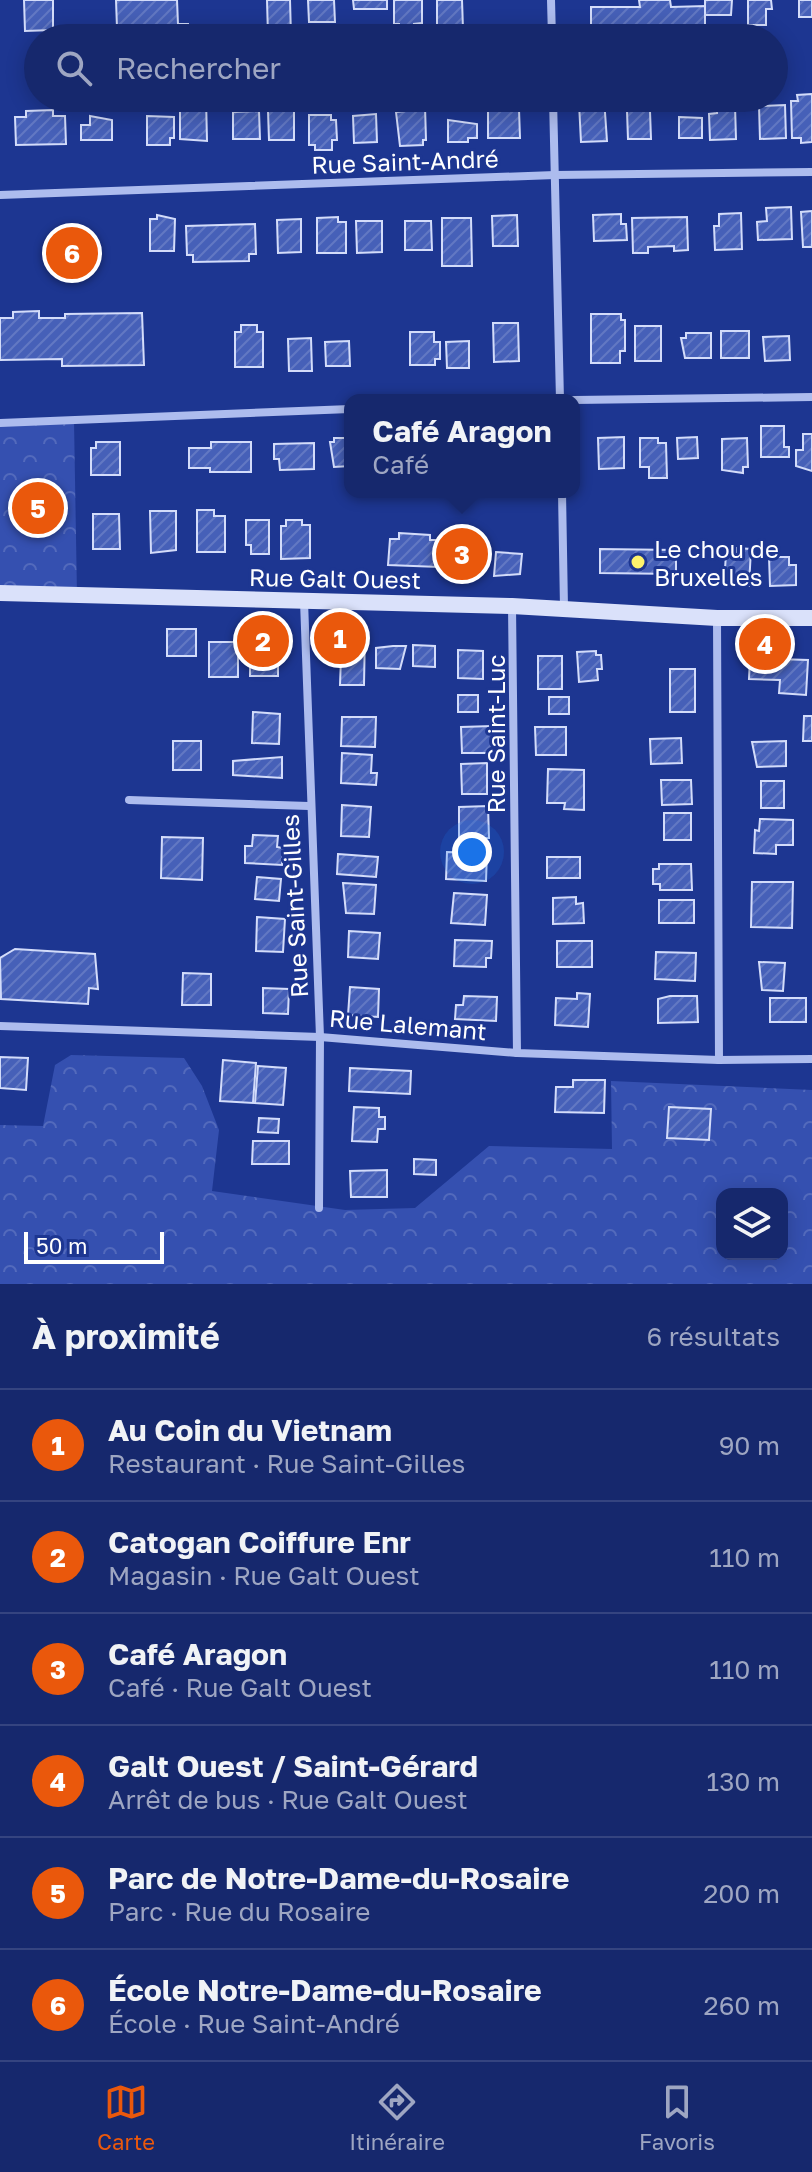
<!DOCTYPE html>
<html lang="fr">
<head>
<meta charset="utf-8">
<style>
  :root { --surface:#16286d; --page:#1f3072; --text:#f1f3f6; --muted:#9ea6c2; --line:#354480; --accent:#ea580c }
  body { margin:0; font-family:"Golos Text",sans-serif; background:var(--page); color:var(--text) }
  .controls { position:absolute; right:24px; bottom:24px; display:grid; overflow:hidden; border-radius:16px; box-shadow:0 4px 20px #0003 }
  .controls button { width:72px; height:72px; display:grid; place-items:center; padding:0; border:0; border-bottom:2px solid var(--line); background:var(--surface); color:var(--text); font:40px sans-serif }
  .scale { position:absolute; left:24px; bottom:20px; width:140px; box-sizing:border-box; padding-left:8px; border:4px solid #fff; border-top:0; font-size:22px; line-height:28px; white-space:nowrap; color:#fff; -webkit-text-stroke:6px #1d3691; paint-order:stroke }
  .you { position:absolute; left:472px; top:852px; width:28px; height:28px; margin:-20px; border:6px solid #fff; border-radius:50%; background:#1a73e8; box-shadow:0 0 0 12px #1a73e833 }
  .badge { display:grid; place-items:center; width:52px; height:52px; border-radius:50%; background:var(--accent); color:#fff; font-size:26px; font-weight:700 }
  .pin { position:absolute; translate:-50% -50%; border:4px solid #fff; box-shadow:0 2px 8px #0006 }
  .popup { position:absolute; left:344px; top:394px; width:236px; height:104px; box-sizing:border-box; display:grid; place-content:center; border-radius:16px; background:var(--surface); filter:drop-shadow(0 2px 6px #0005); font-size:26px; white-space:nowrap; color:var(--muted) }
  .popup b { font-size:30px; color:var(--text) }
  .popup::after { content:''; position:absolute; left:50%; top:100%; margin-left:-16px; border:16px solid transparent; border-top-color:var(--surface) }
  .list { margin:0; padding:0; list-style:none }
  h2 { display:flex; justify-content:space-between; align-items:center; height:104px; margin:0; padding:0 32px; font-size:34px }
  h2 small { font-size:26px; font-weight:400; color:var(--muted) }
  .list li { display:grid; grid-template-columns:52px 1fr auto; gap:24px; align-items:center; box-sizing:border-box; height:112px; padding:0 32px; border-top:2px solid var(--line) }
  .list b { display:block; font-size:30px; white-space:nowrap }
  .list p { margin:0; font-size:26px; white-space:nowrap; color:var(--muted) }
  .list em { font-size:26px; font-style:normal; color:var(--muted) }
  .icon { flex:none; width:44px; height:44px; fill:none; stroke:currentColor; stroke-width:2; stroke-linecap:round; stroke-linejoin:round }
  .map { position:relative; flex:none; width:812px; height:1284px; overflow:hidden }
  .search { position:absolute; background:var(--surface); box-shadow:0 4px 20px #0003; left:24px; right:24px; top:24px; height:88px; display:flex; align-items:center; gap:20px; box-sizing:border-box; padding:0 28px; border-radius:44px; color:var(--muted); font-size:30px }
  .sheet { height:776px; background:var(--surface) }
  nav { display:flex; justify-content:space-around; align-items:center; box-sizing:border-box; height:112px; border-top:2px solid var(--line); background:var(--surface); font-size:22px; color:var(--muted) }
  nav a { display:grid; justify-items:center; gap:4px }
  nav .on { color:var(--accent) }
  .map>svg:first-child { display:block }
  .forest { fill:url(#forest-crowns); fill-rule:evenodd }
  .building { fill:url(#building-hatch); stroke:#d3dcfa; stroke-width:2 }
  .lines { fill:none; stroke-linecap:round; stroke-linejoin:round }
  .minor { stroke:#adbcee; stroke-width:8 }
  .secondary { stroke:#dae1fa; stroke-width:16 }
  .poi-dot { fill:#fdf36c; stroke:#1d3691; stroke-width:3 }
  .labels { text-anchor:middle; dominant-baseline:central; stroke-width:6; stroke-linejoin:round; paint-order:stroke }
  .street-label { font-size:24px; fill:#fff; stroke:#1d3691 }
  .poi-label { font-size:24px; fill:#fff; stroke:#1d3691; text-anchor:start }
</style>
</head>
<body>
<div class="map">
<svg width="812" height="1284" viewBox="0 0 812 1284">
  <defs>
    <pattern id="forest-crowns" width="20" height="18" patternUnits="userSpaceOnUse" patternTransform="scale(2)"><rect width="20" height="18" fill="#3550b0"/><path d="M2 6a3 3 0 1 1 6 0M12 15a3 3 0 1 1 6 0" fill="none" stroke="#536abc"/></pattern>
    <pattern id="building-hatch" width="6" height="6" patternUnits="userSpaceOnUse" patternTransform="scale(2)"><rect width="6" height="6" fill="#4660b8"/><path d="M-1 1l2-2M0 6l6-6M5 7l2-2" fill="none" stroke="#6278c3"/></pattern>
  </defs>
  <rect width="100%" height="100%" fill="#1d3691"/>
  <g class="forest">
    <polygon points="74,422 77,595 0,593 0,423"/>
    <path d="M71 1055 184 1058 202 1086 219 1130 212 1191 345 1210 415 1208 489 1146 612 1149 611 1081 812 1090V1284H0V1125L43 1126 55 1065ZM722 1194H782V1254H722Z"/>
  </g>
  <g class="building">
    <polygon points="24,0 53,0 53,30 25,31"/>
    <polygon points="116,0 177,0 178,24 188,24 188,38 76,38 76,29 117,28"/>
    <polygon points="267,0 290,0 291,36 268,36"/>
    <polygon points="308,0 334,0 335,22 309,22"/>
    <polygon points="353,0 387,0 387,9 354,9"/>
    <polygon points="394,0 422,0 422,23 414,24 414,29 399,29 399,24 394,24"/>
    <polygon points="437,0 462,0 463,29 437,29"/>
    <polygon points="639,0 670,0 671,7 705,6 705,38 591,38 591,7 640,7"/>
    <polygon points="705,0 732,0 731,15 705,15"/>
    <polygon points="748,0 771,0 772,9 766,9 766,25 748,25"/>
    <rect x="799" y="0" width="13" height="17"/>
    <polygon points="812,94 812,142 801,143 801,138 792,138 791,101 798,101 797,95"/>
    <polygon points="180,98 206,98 207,141 180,139"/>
    <polygon points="587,98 604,98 607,141 581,142 579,103 587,103"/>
    <polygon points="276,104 291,104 291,110 294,110 294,140 269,140 268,111 276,111"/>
    <polygon points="635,105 647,105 650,111 651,139 628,139 627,111 635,111"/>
    <polygon points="717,105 735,105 736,139 710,140 709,114 717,113"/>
    <polygon points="785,105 786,138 760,139 759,106"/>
    <polygon points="425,106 426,140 423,140 423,145 400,146 396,112 405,111 405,107"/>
    <polygon points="519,109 520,138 488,138 488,110"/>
    <polygon points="53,110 53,116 65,116 66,144 16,145 15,117 26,117 26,111"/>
    <polygon points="259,111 260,139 233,139 233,112"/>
    <polygon points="376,114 377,142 354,143 353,116"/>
    <polygon points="309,115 331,115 331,120 336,120 337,140 332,140 332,150 315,150 315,145 309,145"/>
    <polygon points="90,116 112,120 112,140 81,140 81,125 90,125"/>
    <polygon points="147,116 174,117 174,138 170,138 170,145 147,145"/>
    <polygon points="679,117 702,118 702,138 679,138"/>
    <polygon points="448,120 477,124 477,138 468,138 468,142 448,142"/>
    <polygon points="791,207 792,239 758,240 757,222 767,221 766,208"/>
    <polygon points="812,211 812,247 803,247 801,212"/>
    <polygon points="741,213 742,249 715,250 714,226 719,226 719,214"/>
    <polygon points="621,214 621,224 626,224 627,240 594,241 593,215"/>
    <polygon points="157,215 175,219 174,251 150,251 150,219 157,219"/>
    <polygon points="517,215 518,246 493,246 492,216"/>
    <polygon points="338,217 338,222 346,222 346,253 317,253 317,218"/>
    <polygon points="687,217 688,250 674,251 674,246 648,247 648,253 633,253 632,218"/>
    <polygon points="442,218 471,218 472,266 442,266"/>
    <polygon points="301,219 301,252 278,253 277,220"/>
    <polygon points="356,221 382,221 382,252 357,253"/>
    <polygon points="405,221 431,221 432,250 405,250"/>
    <polygon points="255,224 256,254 249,254 249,261 193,262 193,255 187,255 186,226"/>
    <polygon points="39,311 39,318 65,318 65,314 142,313 144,365 62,366 62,359 0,360 0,318 13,318 13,312"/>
    <polygon points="591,314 621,314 621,320 625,320 625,351 620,351 620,363 591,363"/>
    <polygon points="493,323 518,323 519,361 494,362"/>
    <polygon points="241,325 257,325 257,332 263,332 263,367 235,367 235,332 241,332"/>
    <rect x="635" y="326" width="26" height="35"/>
    <rect x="721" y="331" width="28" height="27"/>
    <polygon points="410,332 434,332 434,342 440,342 440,359 435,359 435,365 410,365"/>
    <polygon points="686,333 711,333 711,358 685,358 681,338 686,338"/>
    <polygon points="789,336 790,360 765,361 763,337"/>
    <polygon points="311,338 312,371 289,371 288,339"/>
    <polygon points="349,341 350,366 326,366 325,342"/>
    <polygon points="469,341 469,368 447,368 446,342"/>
    <polygon points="761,426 784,426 784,447 789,447 789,457 761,457"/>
    <polygon points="803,434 812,434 812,471 796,466 796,450 803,450"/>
    <polygon points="624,437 624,468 599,469 598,438"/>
    <polygon points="697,437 698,458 678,459 677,438"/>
    <polygon points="334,438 350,438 350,466 334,467 330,442 334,442"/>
    <polygon points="640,438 658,438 658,443 666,443 667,478 649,478 649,467 640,467"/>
    <polygon points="747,438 748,467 743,467 743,473 722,470 722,439"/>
    <polygon points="96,442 120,442 120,475 91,475 91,448 96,448"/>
    <polygon points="211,442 251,442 251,472 210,472 210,468 189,468 189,448 211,448"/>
    <polygon points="314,443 314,469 280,470 279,459 274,459 274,444"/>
    <polygon points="197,510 214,510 214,516 225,516 225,552 197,552"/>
    <polygon points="150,511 176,511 176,550 151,553"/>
    <polygon points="93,514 119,514 120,549 93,549"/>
    <polygon points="246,520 269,520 269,554 251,554 251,545 246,545"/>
    <polygon points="286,520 302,520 302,525 310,525 310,558 281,559 281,526 286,526"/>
    <polygon points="399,533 430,535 430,540 441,540 439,567 388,565 390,539 399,539"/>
    <polygon points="453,533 472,534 470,575 452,574"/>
    <polygon points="736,548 751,549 749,586 724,584 726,554 736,555"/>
    <polygon points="600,549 676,550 676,574 600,573"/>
    <polygon points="496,552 522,554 520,574 494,576"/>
    <polygon points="769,557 789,557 789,565 796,565 796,585 770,586"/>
    <polygon points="325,624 358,625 357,630 365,631 364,685 340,685 341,657 325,657"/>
    <rect x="167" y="629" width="29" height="27"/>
    <rect x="250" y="641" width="28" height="35"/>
    <rect x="209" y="642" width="29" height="35"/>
    <polygon points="413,645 435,646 435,667 413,666"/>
    <polygon points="393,646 406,646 400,669 376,668 376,648"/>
    <polygon points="458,650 483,651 483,679 458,678"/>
    <polygon points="596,651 596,655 601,655 602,669 597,669 598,680 579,682 577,652"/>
    <rect x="538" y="656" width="24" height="33"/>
    <polygon points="750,658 808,660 806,695 779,693 780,680 749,679"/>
    <rect x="670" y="669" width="25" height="43"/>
    <rect x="458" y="695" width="20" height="17"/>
    <rect x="549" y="697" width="20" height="17"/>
    <polygon points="253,712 280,714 279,744 252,743"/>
    <polygon points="804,716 812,716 812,741 803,741"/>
    <polygon points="342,717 376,717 375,747 341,746"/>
    <polygon points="492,726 492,753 462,753 461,727"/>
    <polygon points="535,727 566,727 566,755 536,755"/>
    <polygon points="681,738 682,763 651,764 650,739"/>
    <rect x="173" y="741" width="28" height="29"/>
    <polygon points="786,741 786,766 757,767 752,742"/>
    <polygon points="342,753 372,755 371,773 377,773 376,785 341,783"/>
    <polygon points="282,757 282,778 233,775 233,761"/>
    <polygon points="487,763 487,794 462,794 461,764"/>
    <polygon points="548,769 584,770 584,810 564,809 565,803 547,803"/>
    <polygon points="661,780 691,780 692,804 662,805"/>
    <rect x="761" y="781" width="23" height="27"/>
    <polygon points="342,805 371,807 369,837 341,836"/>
    <polygon points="488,806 489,838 459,839 459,807"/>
    <rect x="664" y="813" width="27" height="27"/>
    <polygon points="760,819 793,820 793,845 776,845 776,854 754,853 755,830 759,831"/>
    <polygon points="253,835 278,836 277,847 283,848 282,865 245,863 245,846 252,846"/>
    <polygon points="162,837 203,838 202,880 161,878"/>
    <polygon points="447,852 487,853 486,881 446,879"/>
    <polygon points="338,854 378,857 376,877 337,874"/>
    <rect x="547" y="857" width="33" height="21"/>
    <polygon points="659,864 691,864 692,890 660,890 660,884 653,884 653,869 659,869"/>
    <polygon points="257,877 281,879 279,901 255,899"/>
    <polygon points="752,882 793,882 792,928 751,927"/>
    <polygon points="343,883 376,885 374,914 346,913"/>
    <polygon points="454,893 487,895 485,925 451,923"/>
    <polygon points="576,897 576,904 583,903 584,923 553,924 553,898"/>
    <rect x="659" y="900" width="35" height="23"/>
    <polygon points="257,917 285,919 283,952 256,951"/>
    <polygon points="349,931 380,933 378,959 348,957"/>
    <polygon points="455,940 492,941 491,958 486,958 486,967 454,966"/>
    <rect x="557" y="941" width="35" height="26"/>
    <polygon points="15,949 95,954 98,989 89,988 88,1004 1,999 0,958"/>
    <polygon points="656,952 696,953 695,981 655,979"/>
    <polygon points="759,962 785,963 783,991 762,990"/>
    <polygon points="183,973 211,974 211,1005 182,1005"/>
    <polygon points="350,987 379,989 378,1017 348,1015"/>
    <polygon points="263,988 289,989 288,1014 263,1013"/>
    <polygon points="577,993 590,994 588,1027 555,1025 556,998 577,999"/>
    <polygon points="464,996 497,997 496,1021 455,1019 456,1005 463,1005"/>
    <polygon points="670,996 697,996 698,1022 658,1023 658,999"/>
    <rect x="770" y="998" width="36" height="24"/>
    <polygon points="0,1057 28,1058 26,1090 0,1088"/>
    <polygon points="223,1060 256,1063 253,1103 220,1101"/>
    <polygon points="258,1066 286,1068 283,1105 255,1103"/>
    <polygon points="350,1068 411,1071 410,1094 349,1091"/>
    <polygon points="573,1080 605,1080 604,1113 555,1112 556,1087 573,1087"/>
    <polygon points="354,1107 379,1108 379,1117 385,1117 385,1129 378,1129 377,1142 352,1141"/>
    <polygon points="669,1107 711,1109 709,1140 667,1138"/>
    <polygon points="259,1118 279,1119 278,1133 258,1132"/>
    <polygon points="253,1141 289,1141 289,1164 252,1164"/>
    <polygon points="414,1159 436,1160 436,1175 414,1174"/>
    <polygon points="387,1170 387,1197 351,1197 350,1171"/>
  </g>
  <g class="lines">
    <g class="minor">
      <polyline points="551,0 552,38"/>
      <polyline points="553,98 560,400"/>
      <polyline points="0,195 555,175 812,172"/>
      <polyline points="574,400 812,397"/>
      <polyline points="0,423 350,409"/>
      <polyline points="562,492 564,608"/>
      <polyline points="304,601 320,1037 319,1208"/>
      <polyline points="512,606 517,1053"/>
      <polyline points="717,618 719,1060"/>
      <polyline points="129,800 309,806"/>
      <polyline points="0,1026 320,1037 517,1053 719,1060 812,1059"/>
    </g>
    <polyline class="secondary" points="0,593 512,606 717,618 812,618"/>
  </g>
  <circle class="poi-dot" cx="638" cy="562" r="8"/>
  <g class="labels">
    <g class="street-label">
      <text transform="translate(405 161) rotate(-2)">Rue Saint-André</text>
      <text transform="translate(335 578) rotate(1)">Rue Galt Ouest</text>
      <text transform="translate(495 734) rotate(-90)">Rue Saint-Luc</text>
      <text transform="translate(294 906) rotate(-93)">Rue Saint-Gilles</text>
      <text transform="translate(408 1024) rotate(5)">Rue Lalemant</text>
    </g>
    <g class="poi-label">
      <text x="654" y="548">Le chou de<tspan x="654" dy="28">Bruxelles</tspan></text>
    </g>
  </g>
</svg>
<div class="controls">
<button><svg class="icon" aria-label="layers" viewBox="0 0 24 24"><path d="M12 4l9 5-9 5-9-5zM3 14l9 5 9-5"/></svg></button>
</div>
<div class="scale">50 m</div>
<div class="you"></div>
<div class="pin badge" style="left:340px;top:638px">1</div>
<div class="pin badge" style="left:263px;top:641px">2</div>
<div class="pin badge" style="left:462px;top:554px">3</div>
<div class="popup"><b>Café Aragon</b>Café</div>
<div class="pin badge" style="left:765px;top:644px">4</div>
<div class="pin badge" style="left:38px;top:508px">5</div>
<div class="pin badge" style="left:72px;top:253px">6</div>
<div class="search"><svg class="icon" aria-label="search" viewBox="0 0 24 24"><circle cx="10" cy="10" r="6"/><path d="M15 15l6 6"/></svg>Rechercher</div>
</div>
<section class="sheet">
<h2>À proximité<small>6 résultats</small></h2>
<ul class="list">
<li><span class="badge">1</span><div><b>Au Coin du Vietnam</b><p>Restaurant · Rue Saint-Gilles</p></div><em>90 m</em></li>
<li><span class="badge">2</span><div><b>Catogan Coiffure Enr</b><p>Magasin · Rue Galt Ouest</p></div><em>110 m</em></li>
<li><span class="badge">3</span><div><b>Café Aragon</b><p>Café · Rue Galt Ouest</p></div><em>110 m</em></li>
<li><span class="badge">4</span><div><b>Galt Ouest / Saint-Gérard</b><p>Arrêt de bus · Rue Galt Ouest</p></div><em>130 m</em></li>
<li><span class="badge">5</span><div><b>Parc de Notre-Dame-du-Rosaire</b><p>Parc · Rue du Rosaire</p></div><em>200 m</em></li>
<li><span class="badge">6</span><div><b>École Notre-Dame-du-Rosaire</b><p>École · Rue Saint-André</p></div><em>260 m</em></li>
</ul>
</section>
<nav>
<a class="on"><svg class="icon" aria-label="map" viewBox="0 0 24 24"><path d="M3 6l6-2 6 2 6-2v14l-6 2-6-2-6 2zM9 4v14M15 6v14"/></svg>Carte</a>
<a><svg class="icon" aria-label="directions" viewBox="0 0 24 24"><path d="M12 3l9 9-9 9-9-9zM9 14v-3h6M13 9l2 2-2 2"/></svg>Itinéraire</a>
<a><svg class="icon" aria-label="saved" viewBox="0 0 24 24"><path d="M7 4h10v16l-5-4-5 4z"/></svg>Favoris</a>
</nav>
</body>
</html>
